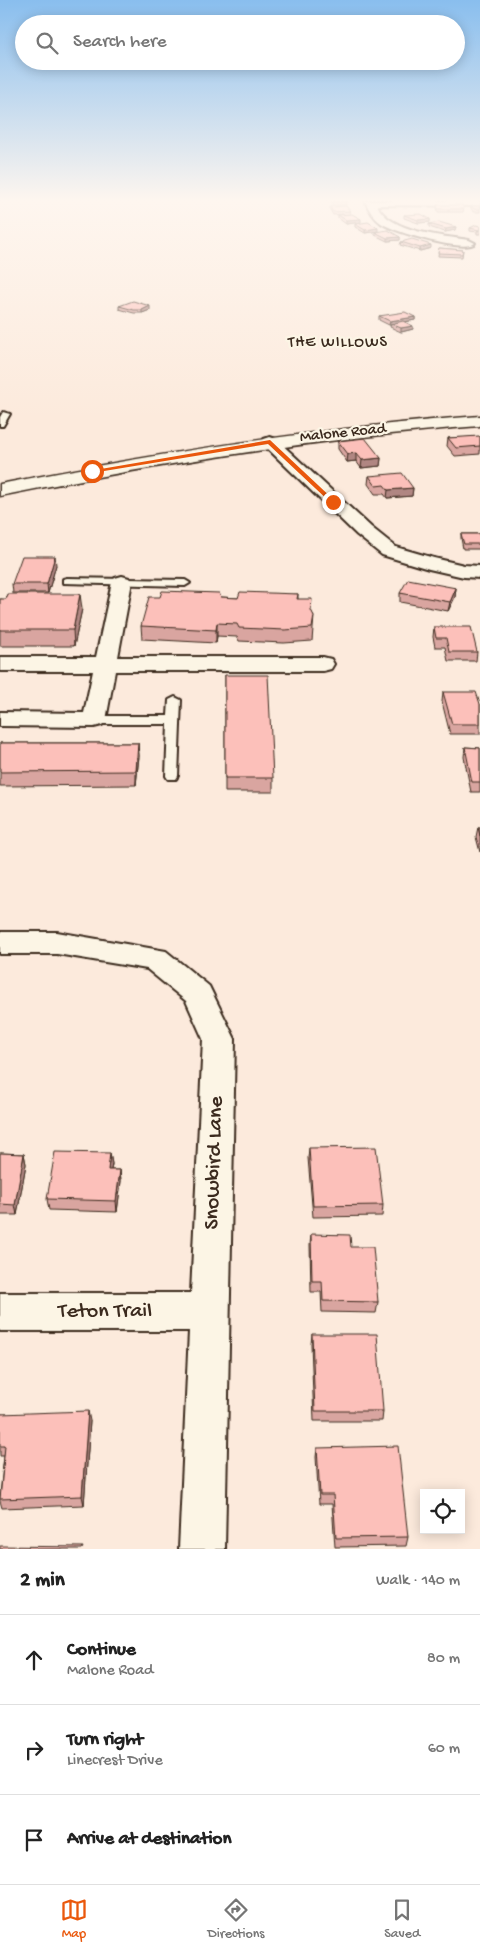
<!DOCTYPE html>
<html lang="en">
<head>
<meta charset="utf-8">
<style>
  :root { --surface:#fff; --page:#f6f6f6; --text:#222; --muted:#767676; --line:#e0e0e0; --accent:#ea580c }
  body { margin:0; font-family:"Gochi Hand",sans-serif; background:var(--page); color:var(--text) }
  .controls { position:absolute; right:15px; bottom:15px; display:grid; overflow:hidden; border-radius:0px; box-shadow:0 2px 12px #0003 }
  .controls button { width:45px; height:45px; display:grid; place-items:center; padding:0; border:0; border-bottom:1px solid var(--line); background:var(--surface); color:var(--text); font:25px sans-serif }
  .stop { position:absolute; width:15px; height:15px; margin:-11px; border:4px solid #ea580c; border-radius:50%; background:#fff }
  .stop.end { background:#ea580c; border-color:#fff; box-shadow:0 1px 5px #0008 }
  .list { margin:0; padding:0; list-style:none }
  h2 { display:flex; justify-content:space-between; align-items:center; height:65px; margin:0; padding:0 20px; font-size:21px }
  h2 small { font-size:16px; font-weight:400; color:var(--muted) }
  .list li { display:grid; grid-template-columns:32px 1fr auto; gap:15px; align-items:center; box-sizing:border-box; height:90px; padding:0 20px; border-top:1px solid var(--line) }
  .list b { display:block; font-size:19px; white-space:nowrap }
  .list p { margin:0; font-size:16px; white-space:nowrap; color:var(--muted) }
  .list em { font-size:16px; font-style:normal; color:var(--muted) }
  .icon { flex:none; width:28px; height:28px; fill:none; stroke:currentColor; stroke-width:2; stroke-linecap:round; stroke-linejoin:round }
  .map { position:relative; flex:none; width:480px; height:1549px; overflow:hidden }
  .search { position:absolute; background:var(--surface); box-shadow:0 2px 12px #0003; left:15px; right:15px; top:15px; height:55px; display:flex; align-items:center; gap:12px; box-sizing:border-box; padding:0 18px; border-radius:28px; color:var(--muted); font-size:19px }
  .sheet { height:335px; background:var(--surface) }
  nav { display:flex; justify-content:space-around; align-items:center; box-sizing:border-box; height:70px; border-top:1px solid var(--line); background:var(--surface); font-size:14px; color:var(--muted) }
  nav a { display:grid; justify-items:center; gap:2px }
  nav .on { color:var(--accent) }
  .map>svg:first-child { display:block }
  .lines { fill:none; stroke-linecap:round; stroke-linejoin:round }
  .lane-casing { stroke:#3b2a1e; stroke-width:4 }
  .street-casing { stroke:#3b2a1e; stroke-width:4 }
  .secondary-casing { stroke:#3b2a1e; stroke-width:3 }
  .lane { fill:#fcf5e5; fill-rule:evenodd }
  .street { fill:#fcf5e5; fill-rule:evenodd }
  .secondary { fill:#fcf5e5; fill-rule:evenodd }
  .wall { fill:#d9a5a0; stroke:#3b2a1e }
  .shaded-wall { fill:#b08682; stroke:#3b2a1e }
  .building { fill:#fcc0ba; stroke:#3b2a1e }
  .route { fill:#ea580c }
  .labels { text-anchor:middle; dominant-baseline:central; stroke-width:4.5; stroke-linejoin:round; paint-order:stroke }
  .far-neighbourhood-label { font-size:16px; letter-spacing:1px; fill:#3b2a1e; stroke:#fcf5e5 }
  .far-street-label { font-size:16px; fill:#3b2a1e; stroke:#fcf5e5 }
  .near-street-label { font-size:22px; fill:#3b2a1e; stroke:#fcf5e5 }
</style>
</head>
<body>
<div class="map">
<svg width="480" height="1549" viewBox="0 0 480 1549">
  <rect width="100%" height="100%" fill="#fceadc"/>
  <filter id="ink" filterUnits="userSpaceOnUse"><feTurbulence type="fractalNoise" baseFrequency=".02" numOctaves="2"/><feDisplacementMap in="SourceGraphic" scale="10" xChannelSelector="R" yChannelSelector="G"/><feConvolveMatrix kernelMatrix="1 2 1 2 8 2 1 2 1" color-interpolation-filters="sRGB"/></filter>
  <g filter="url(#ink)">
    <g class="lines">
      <defs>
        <g id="lane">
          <polygon points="3,412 10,414 3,426 0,426 0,417"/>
          <polygon points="67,578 185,580 190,583 185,586 63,583 63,579"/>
          <polygon points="175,697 181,700 178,776 176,779 168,779 166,776 168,724 94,724 88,720 94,716 168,716 169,700"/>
        </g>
        <g id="street">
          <path d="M365 201H480V206L377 205C389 232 443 236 469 240L475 243C464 253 394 232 381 223 373 217 369 210 365 201Z"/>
          <polygon points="270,437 276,439 371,527 396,547 434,558 464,565 480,566 480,578 464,577 429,569 382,555 357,535 264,445 262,442 264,439"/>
          <polygon points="122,576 129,578 132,582 118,657 323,657 331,659 334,664 331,669 323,671 115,671 106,720 102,725 94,727 0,726 0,712 84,713 93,671 0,671 0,657 96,657 112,582 115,578"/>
          <polygon points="0,932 57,932 166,951 209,986 235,1039 225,1549 179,1549 189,1331 0,1331 0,1293 191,1293 203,1039 186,1001 147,969 57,954 0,954"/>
        </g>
        <path id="secondary" d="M480 416V426C318 438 159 464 0 496V484C159 453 318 428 480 416Z"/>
      </defs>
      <use href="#lane" class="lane-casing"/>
      <use href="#street" class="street-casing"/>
      <use href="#secondary" class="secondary-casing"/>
      <use href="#lane" class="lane"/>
      <use href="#street" class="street"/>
      <use href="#secondary" class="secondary"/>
    </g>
    <g class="wall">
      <rect x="332" y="201" width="14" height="4"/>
      <polygon points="437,205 464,209 463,212 438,212 437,208"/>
      <polygon points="472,206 480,206 480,212 473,212 471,208"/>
      <polygon points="330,207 350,211 350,214 361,222 346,224 338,218 338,215 344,214 333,215 330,210"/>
      <polygon points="404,215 430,219 430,222 418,223 404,218"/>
      <polygon points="355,224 378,231 365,233 355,227"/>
      <polygon points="429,224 456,227 455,230 445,232 429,227"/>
      <polygon points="480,226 480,234 477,234 477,232 470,231 470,228"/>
      <polygon points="375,232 400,237 400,240 387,241 375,235"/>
      <polygon points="401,242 431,248 420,251 400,245"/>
      <polygon points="439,248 463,250 462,257 438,256"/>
      <polygon points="119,306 150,310 142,313 134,313 119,309"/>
      <polygon points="379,316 415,317 415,320 405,322 413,329 401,332 390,327 391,325 389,325 379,320"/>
      <polygon points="480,437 480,454 455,456 447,446 448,438"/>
      <polygon points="338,441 381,458 380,466 361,468 356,461 347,462 338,449"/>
      <polygon points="369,476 413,488 412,496 387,498 384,494 375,494 368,484"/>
      <polygon points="461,534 480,534 480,549 463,549 461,538"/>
      <polygon points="56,565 48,593 13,593 12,584"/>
      <polygon points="456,588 455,597 448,611 400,602 400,593"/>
      <polygon points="298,594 298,599 311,611 314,616 312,641 284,643 239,641 237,637 217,636 216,643 142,639 141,626 221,597 238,598"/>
      <polygon points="0,599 82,609 74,646 0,646"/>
      <polygon points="434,627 477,652 476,661 448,661 445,647 435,647 433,637"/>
      <polygon points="225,675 273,778 273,792 225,792"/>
      <polygon points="443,692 480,704 480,734 450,734 442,702"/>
      <polygon points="0,743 138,743 139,756 136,785 0,786"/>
      <polygon points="465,747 480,748 480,792 471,792 464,757"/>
      <polygon points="478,827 480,827 480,852 476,837"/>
      <polygon points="309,1148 383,1205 382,1216 313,1217 308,1158"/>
      <polygon points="0,1153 24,1154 26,1164 17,1215 0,1215"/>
      <polygon points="110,1153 112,1164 111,1170 120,1170 121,1181 117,1212 49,1210 47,1199"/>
      <polygon points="311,1234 351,1247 378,1302 376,1313 322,1312 321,1292 311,1292 310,1245"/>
      <polygon points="312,1334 383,1411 382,1421 314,1421 311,1344"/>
      <polygon points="0,1414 90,1421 84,1505 2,1508 0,1501 0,1494 4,1456 0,1456"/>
      <polygon points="317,1448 408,1537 406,1546 335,1547 332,1504 319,1504 316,1457"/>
    </g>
    <g class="shaded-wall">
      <polygon points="361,219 361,222 346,224 346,220"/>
      <polygon points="430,219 430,222 418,223 418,220"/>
      <polygon points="456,227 455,230 445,232 446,229"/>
      <polygon points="378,228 378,231 365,233 365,230"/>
      <polygon points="400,237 400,240 387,241 387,238"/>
      <polygon points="431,245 431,248 420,251 420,248"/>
      <polygon points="150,306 150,310 142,313 142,310"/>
      <polygon points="415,317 415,320 392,324 391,324 391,325 389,325 390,321"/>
      <polygon points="413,326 413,329 401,332 401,328"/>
      <polygon points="356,453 356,461 347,462 348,454"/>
      <polygon points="381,458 380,466 361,468 362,460"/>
      <polygon points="413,488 412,496 387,498 388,490"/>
      <polygon points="55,556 56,565 48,593 47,584"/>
      <polygon points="456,588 455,597 448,611 450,602"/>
      <polygon points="80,594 82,609 74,646 73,630"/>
      <polygon points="217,623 217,636 216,643 216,630"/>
      <polygon points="138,743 139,756 136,785 136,771"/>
      <polygon points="110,1153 112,1164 109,1180 108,1170"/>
      <polygon points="24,1154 26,1164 17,1215 15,1205"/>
      <polygon points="120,1170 121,1181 117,1212 116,1201"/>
      <polygon points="88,1411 90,1421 84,1505 82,1496"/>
    </g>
    <g class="building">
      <rect x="332" y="201" width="14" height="1"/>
      <polygon points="437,205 462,205 464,209 438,209"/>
      <polygon points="346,206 350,211 333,212 330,207"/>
      <polygon points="472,206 480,206 480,209 474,209"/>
      <polygon points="352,214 361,219 346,220 338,215"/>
      <polygon points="421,214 430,219 418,220 404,215"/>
      <polygon points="368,222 378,228 365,230 355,224"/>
      <polygon points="439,222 456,227 446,229 429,224"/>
      <polygon points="476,225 480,226 480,231 477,231 479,230 470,228"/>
      <polygon points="388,230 400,237 387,238 375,232"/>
      <polygon points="412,239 431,245 420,248 401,242"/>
      <polygon points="439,248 463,250 462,254 438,253"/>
      <polygon points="133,301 150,306 142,310 134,310 119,306"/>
      <polygon points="405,312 415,317 390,321 379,316"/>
      <polygon points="403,321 413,326 401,328 391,324"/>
      <polygon points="479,436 480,437 480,446 456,448 448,438"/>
      <polygon points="365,438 381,458 362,460 356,453 348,454 338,441"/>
      <polygon points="402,473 413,488 388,490 384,485 376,486 369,476"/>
      <polygon points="461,534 480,534 480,544 464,544"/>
      <polygon points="22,556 55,556 47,584 12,584"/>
      <polygon points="408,579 456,588 450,602 400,593"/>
      <polygon points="162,591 219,593 221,597 238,598 240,592 298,594 297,599 312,599 311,610 314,616 312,628 285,630 239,628 237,624 217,623 216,630 141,626 149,597 160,597"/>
      <polygon points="8,594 80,594 73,630 0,630 0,599 6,599"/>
      <polygon points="434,627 471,627 477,652 449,652 446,638 436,638"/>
      <polygon points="225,675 268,675 273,778 225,778"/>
      <polygon points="443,692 476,692 480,704 480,724 452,724"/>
      <polygon points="0,743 138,743 136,771 0,772"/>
      <polygon points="465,747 480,748 480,782 472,782"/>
      <polygon points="478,827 480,827 480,836"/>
      <polygon points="376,1147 383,1205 313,1206 309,1148"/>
      <polygon points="55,1152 110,1153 108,1170 120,1170 116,1201 47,1199"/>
      <polygon points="0,1153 24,1154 15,1205 0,1204"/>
      <polygon points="311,1234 350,1235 351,1247 373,1247 378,1302 323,1301 322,1281 312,1281"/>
      <polygon points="312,1334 377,1334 383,1411 315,1411"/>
      <polygon points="88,1411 82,1496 0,1499 5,1446 0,1446 0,1414"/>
      <polygon points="398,1446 408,1537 336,1538 333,1495 320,1495 317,1448"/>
      <polygon points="0,1546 83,1547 82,1549 0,1549"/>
    </g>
  </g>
  <linearGradient id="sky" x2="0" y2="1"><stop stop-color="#89beee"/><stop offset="0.48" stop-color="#fef6ef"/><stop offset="1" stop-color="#fef6ef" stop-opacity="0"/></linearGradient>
  <rect width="480" height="418" fill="url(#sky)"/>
  <polygon class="route" points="270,440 335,501 335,503 331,503 268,444 92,473 89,471"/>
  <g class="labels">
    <g class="far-neighbourhood-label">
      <text x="338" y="343">THE WILLOWS</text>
    </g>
    <g class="far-street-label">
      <text transform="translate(343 434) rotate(-6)">Malone Road</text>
    </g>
    <g class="near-street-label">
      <text transform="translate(215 1163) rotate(-88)">Snowbird Lane</text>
      <text x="105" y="1312">Teton Trail</text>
    </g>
  </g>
</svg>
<div class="controls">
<button><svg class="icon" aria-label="locate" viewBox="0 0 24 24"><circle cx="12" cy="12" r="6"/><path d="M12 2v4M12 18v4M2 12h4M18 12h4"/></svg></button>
</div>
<div class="stop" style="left:92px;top:471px"></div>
<div class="stop end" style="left:333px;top:502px"></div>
<div class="search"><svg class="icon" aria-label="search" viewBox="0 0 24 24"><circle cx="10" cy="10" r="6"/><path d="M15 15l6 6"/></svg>Search here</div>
</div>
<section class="sheet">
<h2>2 min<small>Walk · 140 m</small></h2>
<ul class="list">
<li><svg class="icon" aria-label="ahead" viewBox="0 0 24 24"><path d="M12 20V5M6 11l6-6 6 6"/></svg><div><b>Continue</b><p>Malone Road</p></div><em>80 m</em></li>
<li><svg class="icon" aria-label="right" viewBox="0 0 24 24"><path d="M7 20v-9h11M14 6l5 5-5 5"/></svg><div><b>Turn right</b><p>Linecrest Drive</p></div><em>60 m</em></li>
<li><svg class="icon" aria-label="arrive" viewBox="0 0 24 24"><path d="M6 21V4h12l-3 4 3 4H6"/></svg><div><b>Arrive at destination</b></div></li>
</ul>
</section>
<nav>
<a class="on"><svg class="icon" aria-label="map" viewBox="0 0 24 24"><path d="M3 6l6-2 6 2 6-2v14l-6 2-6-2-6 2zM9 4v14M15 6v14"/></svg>Map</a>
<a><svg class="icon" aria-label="directions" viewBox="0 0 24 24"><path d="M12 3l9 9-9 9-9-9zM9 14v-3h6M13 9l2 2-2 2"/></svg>Directions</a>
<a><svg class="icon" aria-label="saved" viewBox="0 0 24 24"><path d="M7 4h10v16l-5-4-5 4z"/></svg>Saved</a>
</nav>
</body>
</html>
